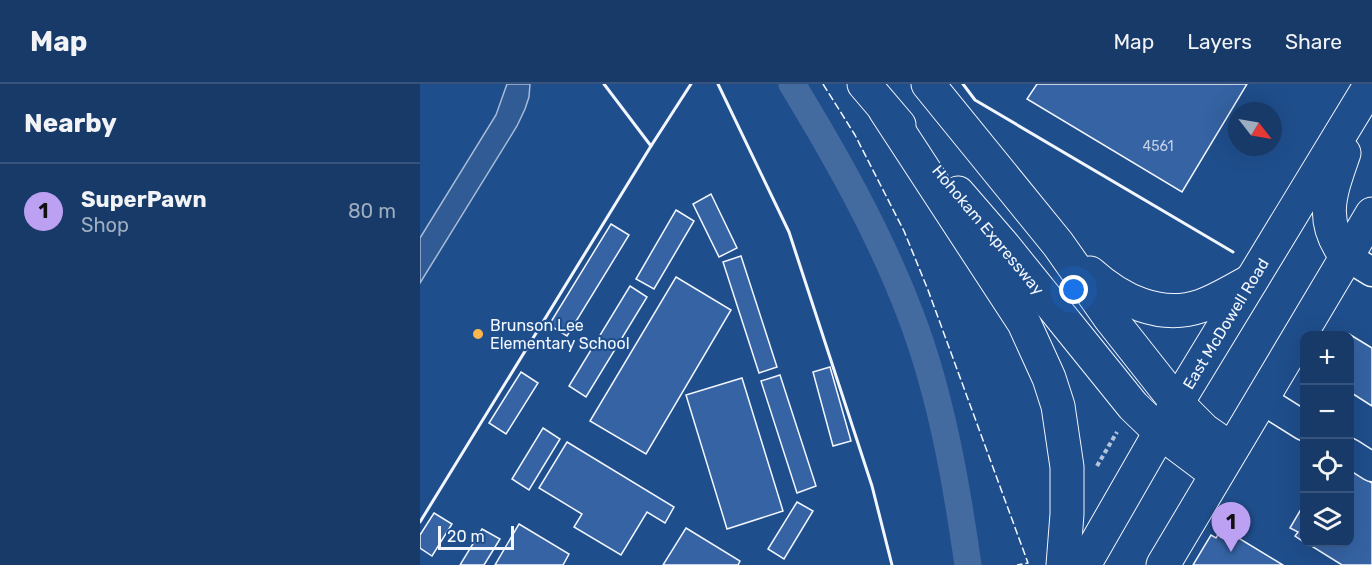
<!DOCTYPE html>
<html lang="en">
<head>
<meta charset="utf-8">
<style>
  :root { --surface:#173a69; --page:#244571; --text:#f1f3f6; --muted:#9eadc0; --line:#36547d; --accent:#bca0f2 }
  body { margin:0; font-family:Rubik,sans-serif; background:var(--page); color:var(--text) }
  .controls { position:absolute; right:18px; bottom:18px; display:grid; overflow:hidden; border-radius:12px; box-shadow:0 6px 24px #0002 }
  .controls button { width:54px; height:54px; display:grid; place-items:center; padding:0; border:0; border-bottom:2px solid var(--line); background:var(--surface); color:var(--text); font:30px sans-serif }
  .compass { position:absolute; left:808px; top:18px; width:54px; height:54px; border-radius:50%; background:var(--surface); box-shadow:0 6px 24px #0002; rotate:121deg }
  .scale { position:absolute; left:18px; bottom:15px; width:76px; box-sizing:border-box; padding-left:6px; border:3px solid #f2f6ff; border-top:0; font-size:16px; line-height:21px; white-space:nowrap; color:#f2f6ff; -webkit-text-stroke:4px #1f4e8c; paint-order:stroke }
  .you { position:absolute; left:654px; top:206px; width:21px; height:21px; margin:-15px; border:4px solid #fff; border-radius:50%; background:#1a73e8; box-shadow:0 0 0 9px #1a73e833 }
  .badge { display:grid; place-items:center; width:39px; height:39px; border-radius:50%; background:var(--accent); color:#111; font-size:20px; font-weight:700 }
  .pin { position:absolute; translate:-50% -50px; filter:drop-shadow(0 2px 3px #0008) }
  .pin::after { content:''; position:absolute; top:32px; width:21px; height:18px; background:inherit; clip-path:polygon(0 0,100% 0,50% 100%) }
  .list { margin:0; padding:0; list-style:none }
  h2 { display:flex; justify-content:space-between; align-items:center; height:78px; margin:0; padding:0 24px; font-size:26px }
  h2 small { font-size:20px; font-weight:400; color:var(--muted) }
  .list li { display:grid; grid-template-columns:39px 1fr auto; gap:18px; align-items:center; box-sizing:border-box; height:96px; padding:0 24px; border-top:2px solid var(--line) }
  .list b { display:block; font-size:22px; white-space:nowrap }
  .list p { margin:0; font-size:20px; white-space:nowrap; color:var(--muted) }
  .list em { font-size:20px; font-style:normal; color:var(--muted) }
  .icon { flex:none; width:33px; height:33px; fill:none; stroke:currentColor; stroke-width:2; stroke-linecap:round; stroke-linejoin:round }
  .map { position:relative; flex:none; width:952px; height:481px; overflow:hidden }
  header { display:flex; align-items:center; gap:36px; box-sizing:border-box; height:84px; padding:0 30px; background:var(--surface); border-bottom:2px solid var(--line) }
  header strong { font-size:28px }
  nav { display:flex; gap:33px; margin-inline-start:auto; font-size:21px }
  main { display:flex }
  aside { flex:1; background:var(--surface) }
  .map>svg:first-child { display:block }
  .built { fill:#305b95; stroke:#a8bbd7; stroke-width:1.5 }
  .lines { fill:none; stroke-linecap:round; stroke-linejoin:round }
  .canal { stroke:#446ba0; stroke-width:27 }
  .building { fill:#3563a3; stroke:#f2f6ff; stroke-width:1.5 }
  .minor-casing { stroke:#f2f6ff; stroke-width:31 }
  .major-casing { stroke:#f2f6ff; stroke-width:35 }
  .highway-casing { stroke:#f2f6ff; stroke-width:35 }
  .path { stroke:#b3c4dc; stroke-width:4; stroke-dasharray:4.5 3; stroke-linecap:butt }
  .minor { stroke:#1f4e8c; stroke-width:28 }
  .major { stroke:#1f4e8c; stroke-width:33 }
  .highway { stroke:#1f4e8c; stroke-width:33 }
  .fence { stroke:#f2f6ff; stroke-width:1.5; stroke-dasharray:8 3; stroke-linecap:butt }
  .wall { stroke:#f2f6ff; stroke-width:3 }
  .poi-dot { fill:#ffb74d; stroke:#1f4e8c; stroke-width:2 }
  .labels { text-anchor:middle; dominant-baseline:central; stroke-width:4.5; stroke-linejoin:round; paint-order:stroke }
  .number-label { font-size:14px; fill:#c3d1e8 }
  .street-label { font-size:16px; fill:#f2f6ff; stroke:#1f4e8c }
  .poi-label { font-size:16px; fill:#f2f6ff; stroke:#1f4e8c; text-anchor:start }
</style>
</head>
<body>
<header>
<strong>Map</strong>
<nav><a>Map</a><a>Layers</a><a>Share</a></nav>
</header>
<main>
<aside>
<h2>Nearby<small></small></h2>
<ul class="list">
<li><span class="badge">1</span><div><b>SuperPawn</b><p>Shop</p></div><em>80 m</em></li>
</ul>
</aside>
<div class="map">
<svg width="952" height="481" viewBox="0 0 952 481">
  <rect width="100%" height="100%" fill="#1f4e8c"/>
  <polygon class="built" points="87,0 110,0 109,13 105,25 97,42 0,199 0,154 76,31"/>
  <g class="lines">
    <path class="canal" d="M372 0C417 74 460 150 491 232 521 311 536 397 548 481"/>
  </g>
  <g class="building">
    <polygon points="617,0 827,0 762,108 607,15"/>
    <polygon points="291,110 317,164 299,173 273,120"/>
    <polygon points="256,126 274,137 234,205 216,195"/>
    <polygon points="191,140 209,151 147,252 129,241"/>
    <polygon points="321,172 357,283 339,289 303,178"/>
    <polygon points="256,193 311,226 226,370 170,337"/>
    <polygon points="210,202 227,213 166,313 149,302"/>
    <polygon points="929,250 952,264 952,322 930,308"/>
    <polygon points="410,283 431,357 413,362 393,288"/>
    <polygon points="101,288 118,299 86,350 69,339"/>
    <polygon points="360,291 396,402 377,409 341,297"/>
    <polygon points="322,294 363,427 307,445 266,311"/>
    <polygon points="123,344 140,355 109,406 92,395"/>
    <polygon points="147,358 254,423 245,439 227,428 201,471 154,443 162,430 119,404"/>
    <polygon points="930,385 952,399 952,481 922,481 885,458 930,458"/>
    <polygon points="377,418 393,427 364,475 348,465"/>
    <polygon points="884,420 884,458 875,452 878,448 870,444"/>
    <polygon points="14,429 32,440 12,472 0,464 0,451"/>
    <polygon points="99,440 149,470 143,481 75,481"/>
    <polygon points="266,444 320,477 318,481 243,481"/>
    <polygon points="802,444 863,481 773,481 791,451 796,454"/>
    <polygon points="62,445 80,455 64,481 40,481"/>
  </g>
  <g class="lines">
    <defs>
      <g id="minor">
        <polyline points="926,172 952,188"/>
        <polyline points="841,315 884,342"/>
        <polyline points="930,369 952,383"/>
      </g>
      <g id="major">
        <path d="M924 69C911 107 898 136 926 172"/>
        <polyline points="757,319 784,346 811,365"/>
        <polyline points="740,348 796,390"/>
        <path id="s1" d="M664 481 757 319 951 0"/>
        <polyline points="743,481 952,130"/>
      </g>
      <g id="highway">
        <polyline points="444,0 479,41"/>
        <polyline points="508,0 638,160 690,234 757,319"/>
        <polyline points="465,26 604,239 629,294 638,322 647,383 647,430 643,481"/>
        <polyline points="538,109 583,161 713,322 740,348"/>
        <path d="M670 189C700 216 740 236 781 222 798 216 815 205 831 197"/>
      </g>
    </defs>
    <use href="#minor" class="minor-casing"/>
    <use href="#major" class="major-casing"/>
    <use href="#highway" class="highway-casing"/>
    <polyline class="path" points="677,382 697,348"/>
    <use href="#minor" class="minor"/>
    <use href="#major" class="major"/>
    <use href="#highway" class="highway"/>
    <polyline class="fence" points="403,0 435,51 484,147 508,206 608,479 597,481"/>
    <g class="wall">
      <polyline points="184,0 231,62"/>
      <polyline points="298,0 369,148 452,402 472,481"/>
      <polyline points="543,0 555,16 813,168"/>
      <polyline points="0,438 231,62 271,0"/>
    </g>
  </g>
  <circle class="poi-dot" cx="58" cy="250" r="6"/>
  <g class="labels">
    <g class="number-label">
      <text x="738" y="62">4561</text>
    </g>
    <g class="street-label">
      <text transform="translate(568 146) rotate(50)">Hohokam Expressway</text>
      <text stroke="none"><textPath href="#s1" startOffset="280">East McDowell Road</textPath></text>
    </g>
    <g class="poi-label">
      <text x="70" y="241">Brunson Lee<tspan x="70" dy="18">Elementary School</tspan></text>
    </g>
  </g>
</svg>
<div class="controls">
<button>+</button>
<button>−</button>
<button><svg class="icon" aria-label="locate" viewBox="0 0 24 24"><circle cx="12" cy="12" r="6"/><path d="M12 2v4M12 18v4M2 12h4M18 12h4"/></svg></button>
<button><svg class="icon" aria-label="layers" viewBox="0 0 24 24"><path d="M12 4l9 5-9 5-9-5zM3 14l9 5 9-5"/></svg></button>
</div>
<svg class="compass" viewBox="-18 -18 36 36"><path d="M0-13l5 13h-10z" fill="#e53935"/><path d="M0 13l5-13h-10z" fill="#9eadc0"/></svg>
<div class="scale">20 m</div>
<div class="you"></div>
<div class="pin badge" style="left:811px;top:468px">1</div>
</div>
</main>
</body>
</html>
